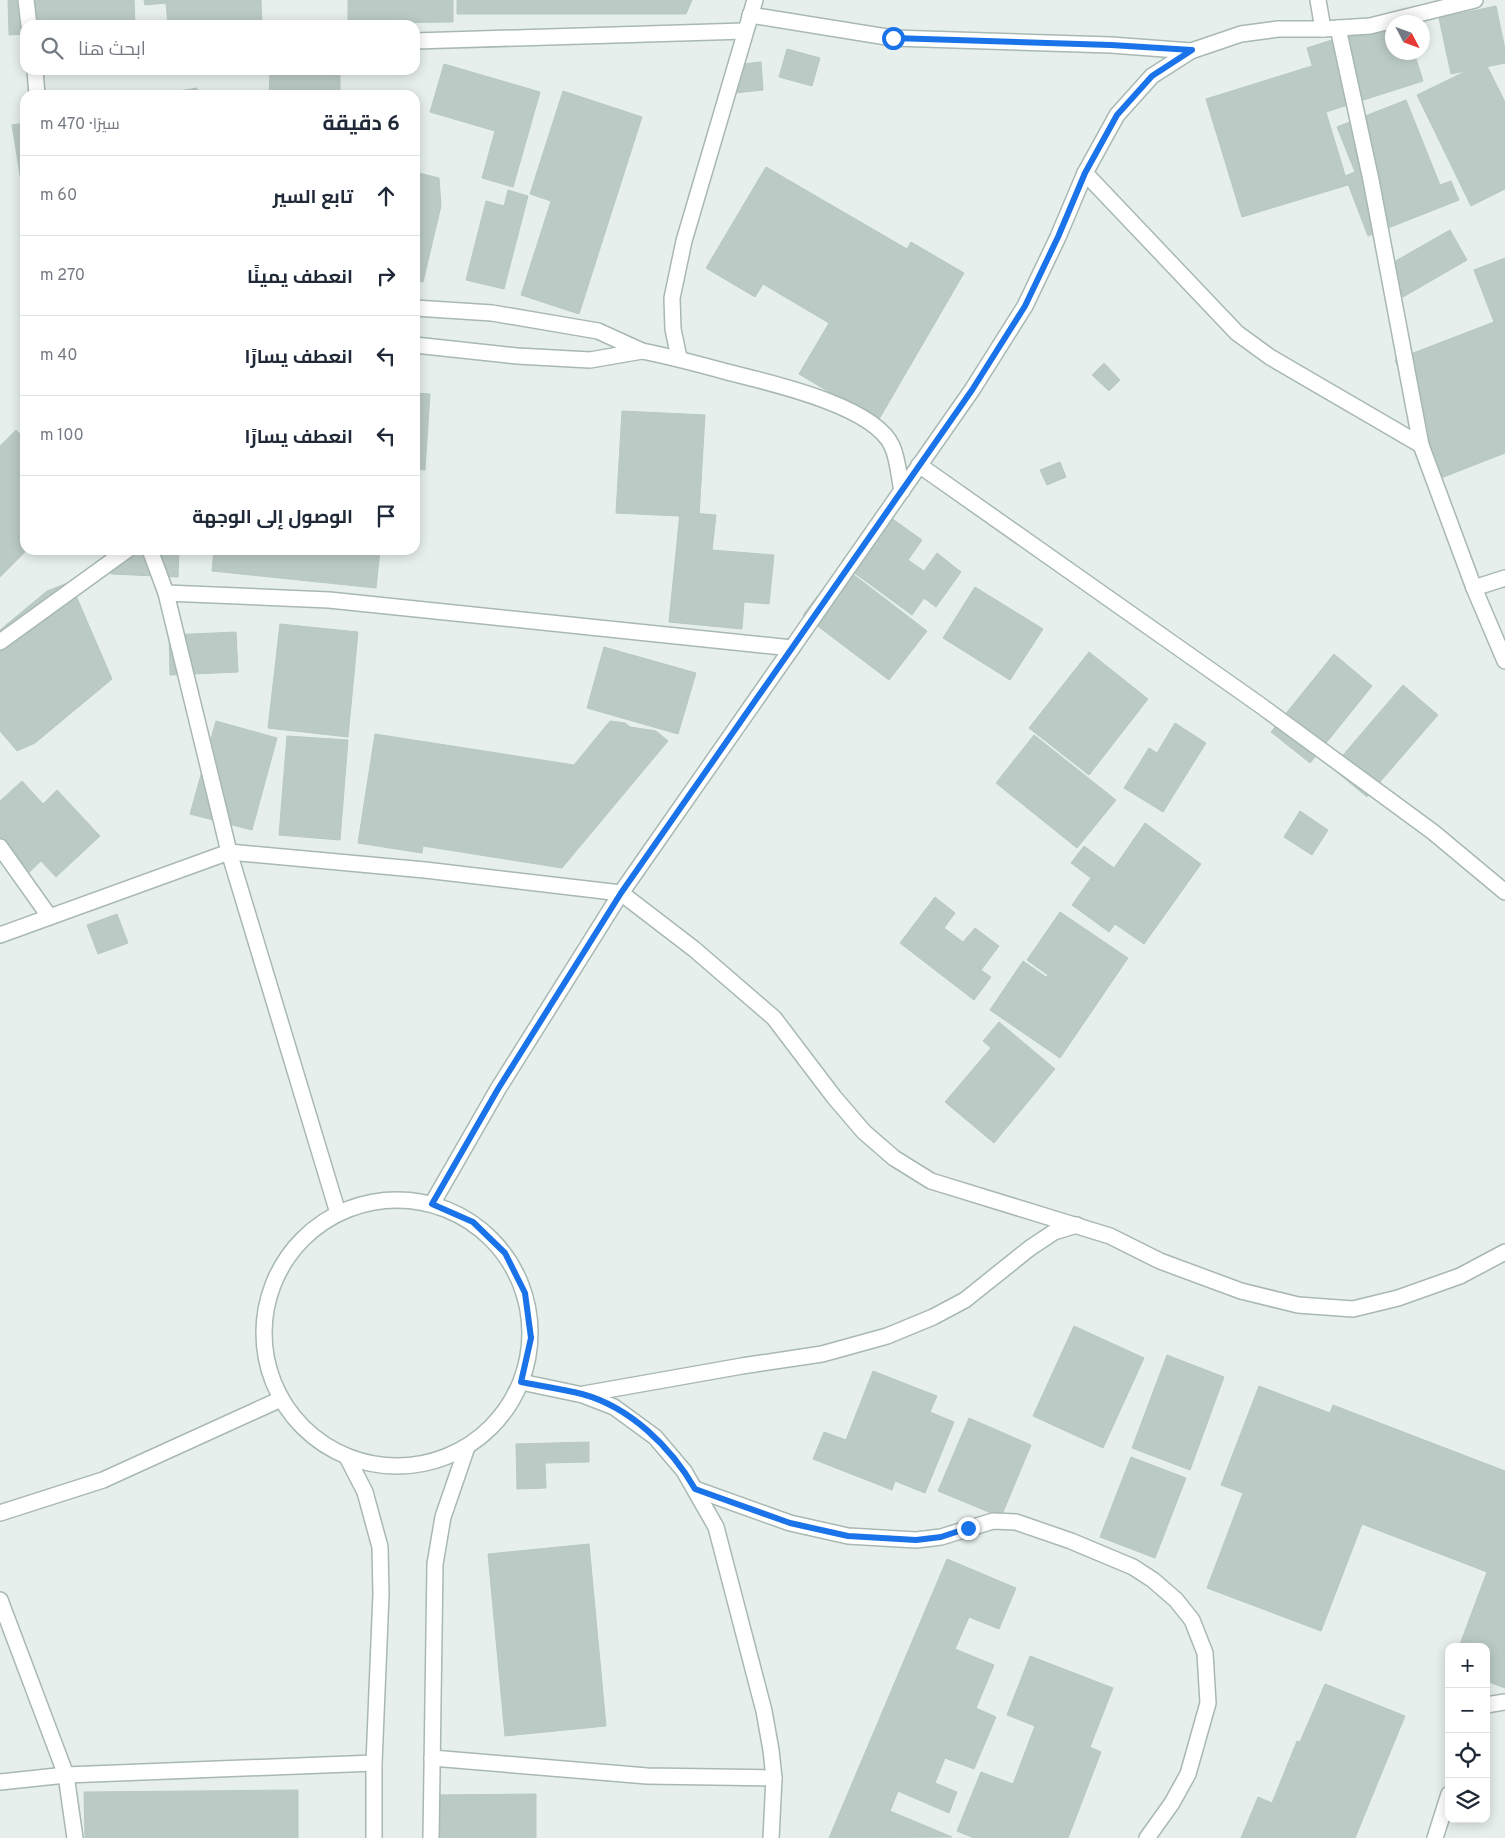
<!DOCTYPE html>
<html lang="ar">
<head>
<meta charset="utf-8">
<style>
  :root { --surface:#fff; --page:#f2f2f3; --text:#1f2937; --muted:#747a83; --line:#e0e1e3 }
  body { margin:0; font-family:Overpass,Cairo,sans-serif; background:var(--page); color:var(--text); direction:rtl }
  .controls { position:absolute; right:15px; bottom:15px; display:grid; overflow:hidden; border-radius:10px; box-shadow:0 2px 12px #0003 }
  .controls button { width:45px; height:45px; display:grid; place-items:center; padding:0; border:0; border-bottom:1px solid var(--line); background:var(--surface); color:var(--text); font:25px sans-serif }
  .compass { position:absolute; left:1385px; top:15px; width:45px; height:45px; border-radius:50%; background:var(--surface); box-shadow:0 2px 12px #0003; rotate:131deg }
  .stop { position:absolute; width:15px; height:15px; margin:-11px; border:4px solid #1a73e8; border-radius:50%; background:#fff }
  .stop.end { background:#1a73e8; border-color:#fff; box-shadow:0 1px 5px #0008 }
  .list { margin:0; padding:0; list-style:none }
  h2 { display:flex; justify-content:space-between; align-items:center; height:65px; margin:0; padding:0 20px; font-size:21px }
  h2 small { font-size:16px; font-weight:400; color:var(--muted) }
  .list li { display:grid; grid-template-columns:32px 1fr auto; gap:15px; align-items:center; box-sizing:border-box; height:80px; padding:0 20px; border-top:1px solid var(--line) }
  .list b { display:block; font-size:19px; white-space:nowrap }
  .list em { font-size:16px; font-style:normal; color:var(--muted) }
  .icon { flex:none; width:28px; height:28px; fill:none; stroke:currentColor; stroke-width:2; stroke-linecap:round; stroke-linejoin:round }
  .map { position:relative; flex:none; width:1505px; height:1838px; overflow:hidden; direction:ltr }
  .search { position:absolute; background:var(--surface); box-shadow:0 2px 12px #0003; left:20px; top:20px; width:400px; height:55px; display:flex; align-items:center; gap:12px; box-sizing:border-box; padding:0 18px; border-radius:15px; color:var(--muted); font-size:19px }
  .panel { position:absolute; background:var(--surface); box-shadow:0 2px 12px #0003; left:20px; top:90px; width:400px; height:465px; border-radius:15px; direction:rtl }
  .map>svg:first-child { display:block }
  .building { fill:#bbcac4; stroke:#b8c9c2 }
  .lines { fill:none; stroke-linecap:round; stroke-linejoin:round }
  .street-casing { stroke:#a8b8b2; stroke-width:18 }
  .street { stroke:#fff; stroke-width:15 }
  .route { stroke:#1a73e8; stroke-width:6 }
</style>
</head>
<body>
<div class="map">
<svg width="1505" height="1838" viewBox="0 0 1505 1838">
  <rect width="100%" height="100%" fill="#e6efeb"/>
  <g class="building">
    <polygon points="8,0 134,0 135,25 25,25 25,34 9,35"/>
    <polygon points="144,0 261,0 262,24 168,25 166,3 145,5"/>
    <polygon points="348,0 453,0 453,22 348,23"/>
    <polygon points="457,0 692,0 686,14 457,14"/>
    <polygon points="1496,6 1505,49 1505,63 1451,74 1439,18"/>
    <polygon points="1403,17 1392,22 1392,52 1414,52 1423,81 1326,112 1307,48"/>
    <polygon points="787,49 820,58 812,86 779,77"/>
    <polygon points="761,62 763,90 735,93 732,65"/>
    <polygon points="1485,62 1505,102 1505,189 1471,206 1417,95"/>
    <polygon points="444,64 540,92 513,187 482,178 495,131 430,112"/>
    <polygon points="1312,66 1348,185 1242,217 1206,99"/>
    <polygon points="270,73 340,75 340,95 269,95"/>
    <polygon points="197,88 198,95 156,95"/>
    <polygon points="563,91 642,117 579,314 521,295 551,201 530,194"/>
    <polygon points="1406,100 1440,185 1451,181 1459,200 1368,236 1345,176 1355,172 1337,127"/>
    <polygon points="25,123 25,205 12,125"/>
    <polygon points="766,167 907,249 911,242 964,273 878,421 799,374 829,323 763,284 755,297 706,268"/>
    <polygon points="415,172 439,178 441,206 423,282 415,280"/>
    <polygon points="508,190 528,196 504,289 466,280 486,201 504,206"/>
    <polygon points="1450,230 1467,260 1403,297 1385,267"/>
    <polygon points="1505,258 1505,453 1441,478 1395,360 1494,322 1474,270"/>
    <polygon points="1104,363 1120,380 1109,391 1092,375"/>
    <polygon points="415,393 430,394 425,470 415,469"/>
    <polygon points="622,411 705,415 699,517 616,513"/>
    <polygon points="16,430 25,439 25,550 27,550 0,577 0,446"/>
    <polygon points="1060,462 1066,477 1047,485 1040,470"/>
    <polygon points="880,510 922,540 908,560 924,571 937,553 961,572 936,607 924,598 912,615 841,563"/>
    <polygon points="680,512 716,515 712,550 774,555 769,604 744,602 742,629 669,622"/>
    <polygon points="112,550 179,550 178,577 111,574"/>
    <polygon points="214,550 380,550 376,588 212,571"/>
    <polygon points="841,565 927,631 889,680 803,615"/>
    <polygon points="70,582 112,679 35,743 17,751 0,731 0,630 47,591"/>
    <polygon points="975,587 1043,629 1010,680 943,638"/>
    <polygon points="280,624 358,632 348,737 268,728"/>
    <polygon points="236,632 238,672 170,675 169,635"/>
    <polygon points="604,647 696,673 678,734 587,708"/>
    <polygon points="1089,652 1148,699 1089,775 1029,728"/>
    <polygon points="1334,654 1372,686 1310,763 1271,732"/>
    <polygon points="1403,685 1438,715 1367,797 1332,768"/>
    <polygon points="216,721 277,738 252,830 190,814"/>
    <polygon points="610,721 625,723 630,727 656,731 668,741 562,868 423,846 422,853 358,843 375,734 574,765"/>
    <polygon points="1175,723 1206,743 1163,812 1124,788 1149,748 1157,753"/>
    <polygon points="1034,735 1116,800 1077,848 996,783"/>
    <polygon points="287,736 348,740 340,840 279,835"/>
    <polygon points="22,781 43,804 57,790 100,836 56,877 41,861 21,880 0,857 0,801"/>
    <polygon points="1300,811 1328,830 1312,855 1284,837"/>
    <polygon points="1145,823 1201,864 1144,944 1115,924 1109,932 1072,905 1091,878 1071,863 1084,846 1114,868"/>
    <polygon points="935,897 955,913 944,928 963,942 975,928 999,946 981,970 991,977 974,1000 900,943"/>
    <polygon points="1060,912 1128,958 1060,1058 990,1010 1023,961 1046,977 1048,975 1027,960"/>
    <polygon points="117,914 128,943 98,954 87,925"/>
    <polygon points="999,1022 1055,1069 994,1143 945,1102 991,1048 983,1041"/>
    <polygon points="1074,1326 1144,1358 1103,1448 1033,1416"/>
    <polygon points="1167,1355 1224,1377 1190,1470 1132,1448"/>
    <polygon points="873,1371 937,1396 930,1412 954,1422 925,1493 895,1481 892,1490 813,1459 824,1432 846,1440"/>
    <polygon points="1259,1386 1330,1413 1333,1405 1505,1471 1505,1688 1486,1681 1486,1647 1459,1647 1487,1572 1362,1524 1321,1631 1207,1588 1243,1493 1221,1485"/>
    <polygon points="969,1418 1031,1445 1001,1517 938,1491"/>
    <polygon points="589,1442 589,1462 545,1463 546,1488 517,1489 516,1444"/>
    <polygon points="1131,1457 1186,1478 1155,1558 1100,1537"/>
    <polygon points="589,1544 606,1726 505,1736 488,1554"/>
    <polygon points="947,1559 1016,1588 999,1629 969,1617 955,1649 994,1665 976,1708 996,1717 974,1769 945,1758 935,1783 957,1792 949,1813 898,1791 890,1811 952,1837 829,1838"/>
    <polygon points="1030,1656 1113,1688 1090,1747 1101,1752 1068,1838 974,1838 957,1831 981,1772 1013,1784 1035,1726 1007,1715"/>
    <polygon points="1325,1684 1405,1716 1355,1838 1241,1838 1258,1797 1272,1803 1297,1741 1300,1742"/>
    <polygon points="298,1790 298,1838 85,1838 84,1792"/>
    <polygon points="536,1794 536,1838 436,1838 436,1795"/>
  </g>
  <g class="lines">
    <defs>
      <g id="street">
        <polyline points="26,0 29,25"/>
        <polyline points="1318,0 1323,29"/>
        <polyline points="750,15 893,38 1111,45 1191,51"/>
        <polyline points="1338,28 1371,180 1421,445 1474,588 1505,661"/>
        <polyline points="415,41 745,31"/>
        <polyline points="35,70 37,95"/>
        <polyline points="1085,173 1237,333 1270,357 1421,445"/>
        <polyline points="415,308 492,313 598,331 642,351 590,360 517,356 415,345"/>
        <path d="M642 351C672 357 702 365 731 373 771 383 874 406 892 446 898 459 899 477 902 491"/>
        <polyline points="679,358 673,329 672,298 684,241 755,0"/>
        <polyline points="919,465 1260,705 1433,832 1505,892"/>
        <polyline points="150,550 166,593 229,852 338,1213"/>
        <polyline points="1474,588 1505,578"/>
        <polyline points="166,593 329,600 792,648"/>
        <polyline points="0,642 127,550"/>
        <polyline points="0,847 49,916"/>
        <polyline points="0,935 229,852 425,870 621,893 694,949 774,1018 834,1097 864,1132 894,1158 931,1181 1110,1236 1160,1261 1241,1291 1298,1305 1353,1309 1398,1298 1460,1276 1505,1252"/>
        <circle cx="397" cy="1333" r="133"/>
        <polyline points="432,1204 498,1089 621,893 972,390 1025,306 1058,237 1085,173 1117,115 1152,76 1191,51 1241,34 1278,29 1323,29 1370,26 1475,0"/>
        <polyline points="521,1382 583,1395 614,1407 655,1437 684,1471 716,1527 764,1711 771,1750 774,1778 771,1838"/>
        <polyline points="584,1394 742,1366 822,1354 887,1336 933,1317 965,1300 1030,1248 1054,1232 1077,1225"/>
        <polyline points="347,1457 365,1492 380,1547 381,1594 374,1763 374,1838"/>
        <polyline points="695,1489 790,1523 848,1536 916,1540 941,1537 993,1521 1016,1522 1071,1541 1133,1567 1153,1580 1176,1600 1192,1620 1205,1653 1208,1703 1188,1774 1172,1803 1147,1838"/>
        <polyline points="0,1513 103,1480 281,1399"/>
        <polyline points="0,1600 66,1775 75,1838"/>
        <polyline points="1486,1705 1505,1702"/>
        <polyline points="432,1758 647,1776 774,1778"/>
        <polyline points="0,1782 66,1775 374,1763"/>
        <polyline points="431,1838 435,1564 443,1517 467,1447"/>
        <polyline points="1435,1838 1449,1794"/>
      </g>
    </defs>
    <use href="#street" class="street-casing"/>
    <use href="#street" class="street"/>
  </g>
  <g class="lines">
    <path class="route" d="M893 38 1111 45 1192 50 1152 76 1117 115 1085 173 1058 237 1025 306 972 390 621 893 498 1089 432 1204 473 1222 505 1253 525 1293 531 1338 521 1382C541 1386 562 1389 582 1394 630 1407 671 1447 695 1489L790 1523 848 1536 916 1540 941 1537 968 1528"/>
  </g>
</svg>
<div class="controls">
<button>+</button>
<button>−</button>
<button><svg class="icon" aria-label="locate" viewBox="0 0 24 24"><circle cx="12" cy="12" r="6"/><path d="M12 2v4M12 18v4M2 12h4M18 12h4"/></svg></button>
<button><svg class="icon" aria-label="layers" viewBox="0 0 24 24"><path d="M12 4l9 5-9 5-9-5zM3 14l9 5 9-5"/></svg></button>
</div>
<svg class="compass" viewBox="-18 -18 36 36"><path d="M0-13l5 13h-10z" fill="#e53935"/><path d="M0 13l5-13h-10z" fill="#747a83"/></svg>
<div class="stop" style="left:893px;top:38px"></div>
<div class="stop end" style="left:968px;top:1528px"></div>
<div class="search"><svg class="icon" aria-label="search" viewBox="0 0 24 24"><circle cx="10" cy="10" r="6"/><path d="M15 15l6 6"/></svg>ابحث هنا</div>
<section class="panel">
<h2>6 دقيقة<small>سيرًا · 470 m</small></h2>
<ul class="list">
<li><svg class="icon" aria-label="ahead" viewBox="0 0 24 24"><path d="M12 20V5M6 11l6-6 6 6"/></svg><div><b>تابع السير</b></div><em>60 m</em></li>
<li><svg class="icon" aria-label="right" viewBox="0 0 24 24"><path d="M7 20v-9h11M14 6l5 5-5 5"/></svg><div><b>انعطف يمينًا</b></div><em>270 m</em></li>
<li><svg class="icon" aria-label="left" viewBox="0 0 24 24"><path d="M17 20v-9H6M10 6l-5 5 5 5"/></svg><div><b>انعطف يسارًا</b></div><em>40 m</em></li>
<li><svg class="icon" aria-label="left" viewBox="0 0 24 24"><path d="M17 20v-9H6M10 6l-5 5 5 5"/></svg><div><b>انعطف يسارًا</b></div><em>100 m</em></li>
<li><svg class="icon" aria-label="arrive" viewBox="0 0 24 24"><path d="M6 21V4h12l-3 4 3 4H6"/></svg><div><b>الوصول إلى الوجهة</b></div></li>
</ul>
</section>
</div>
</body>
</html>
